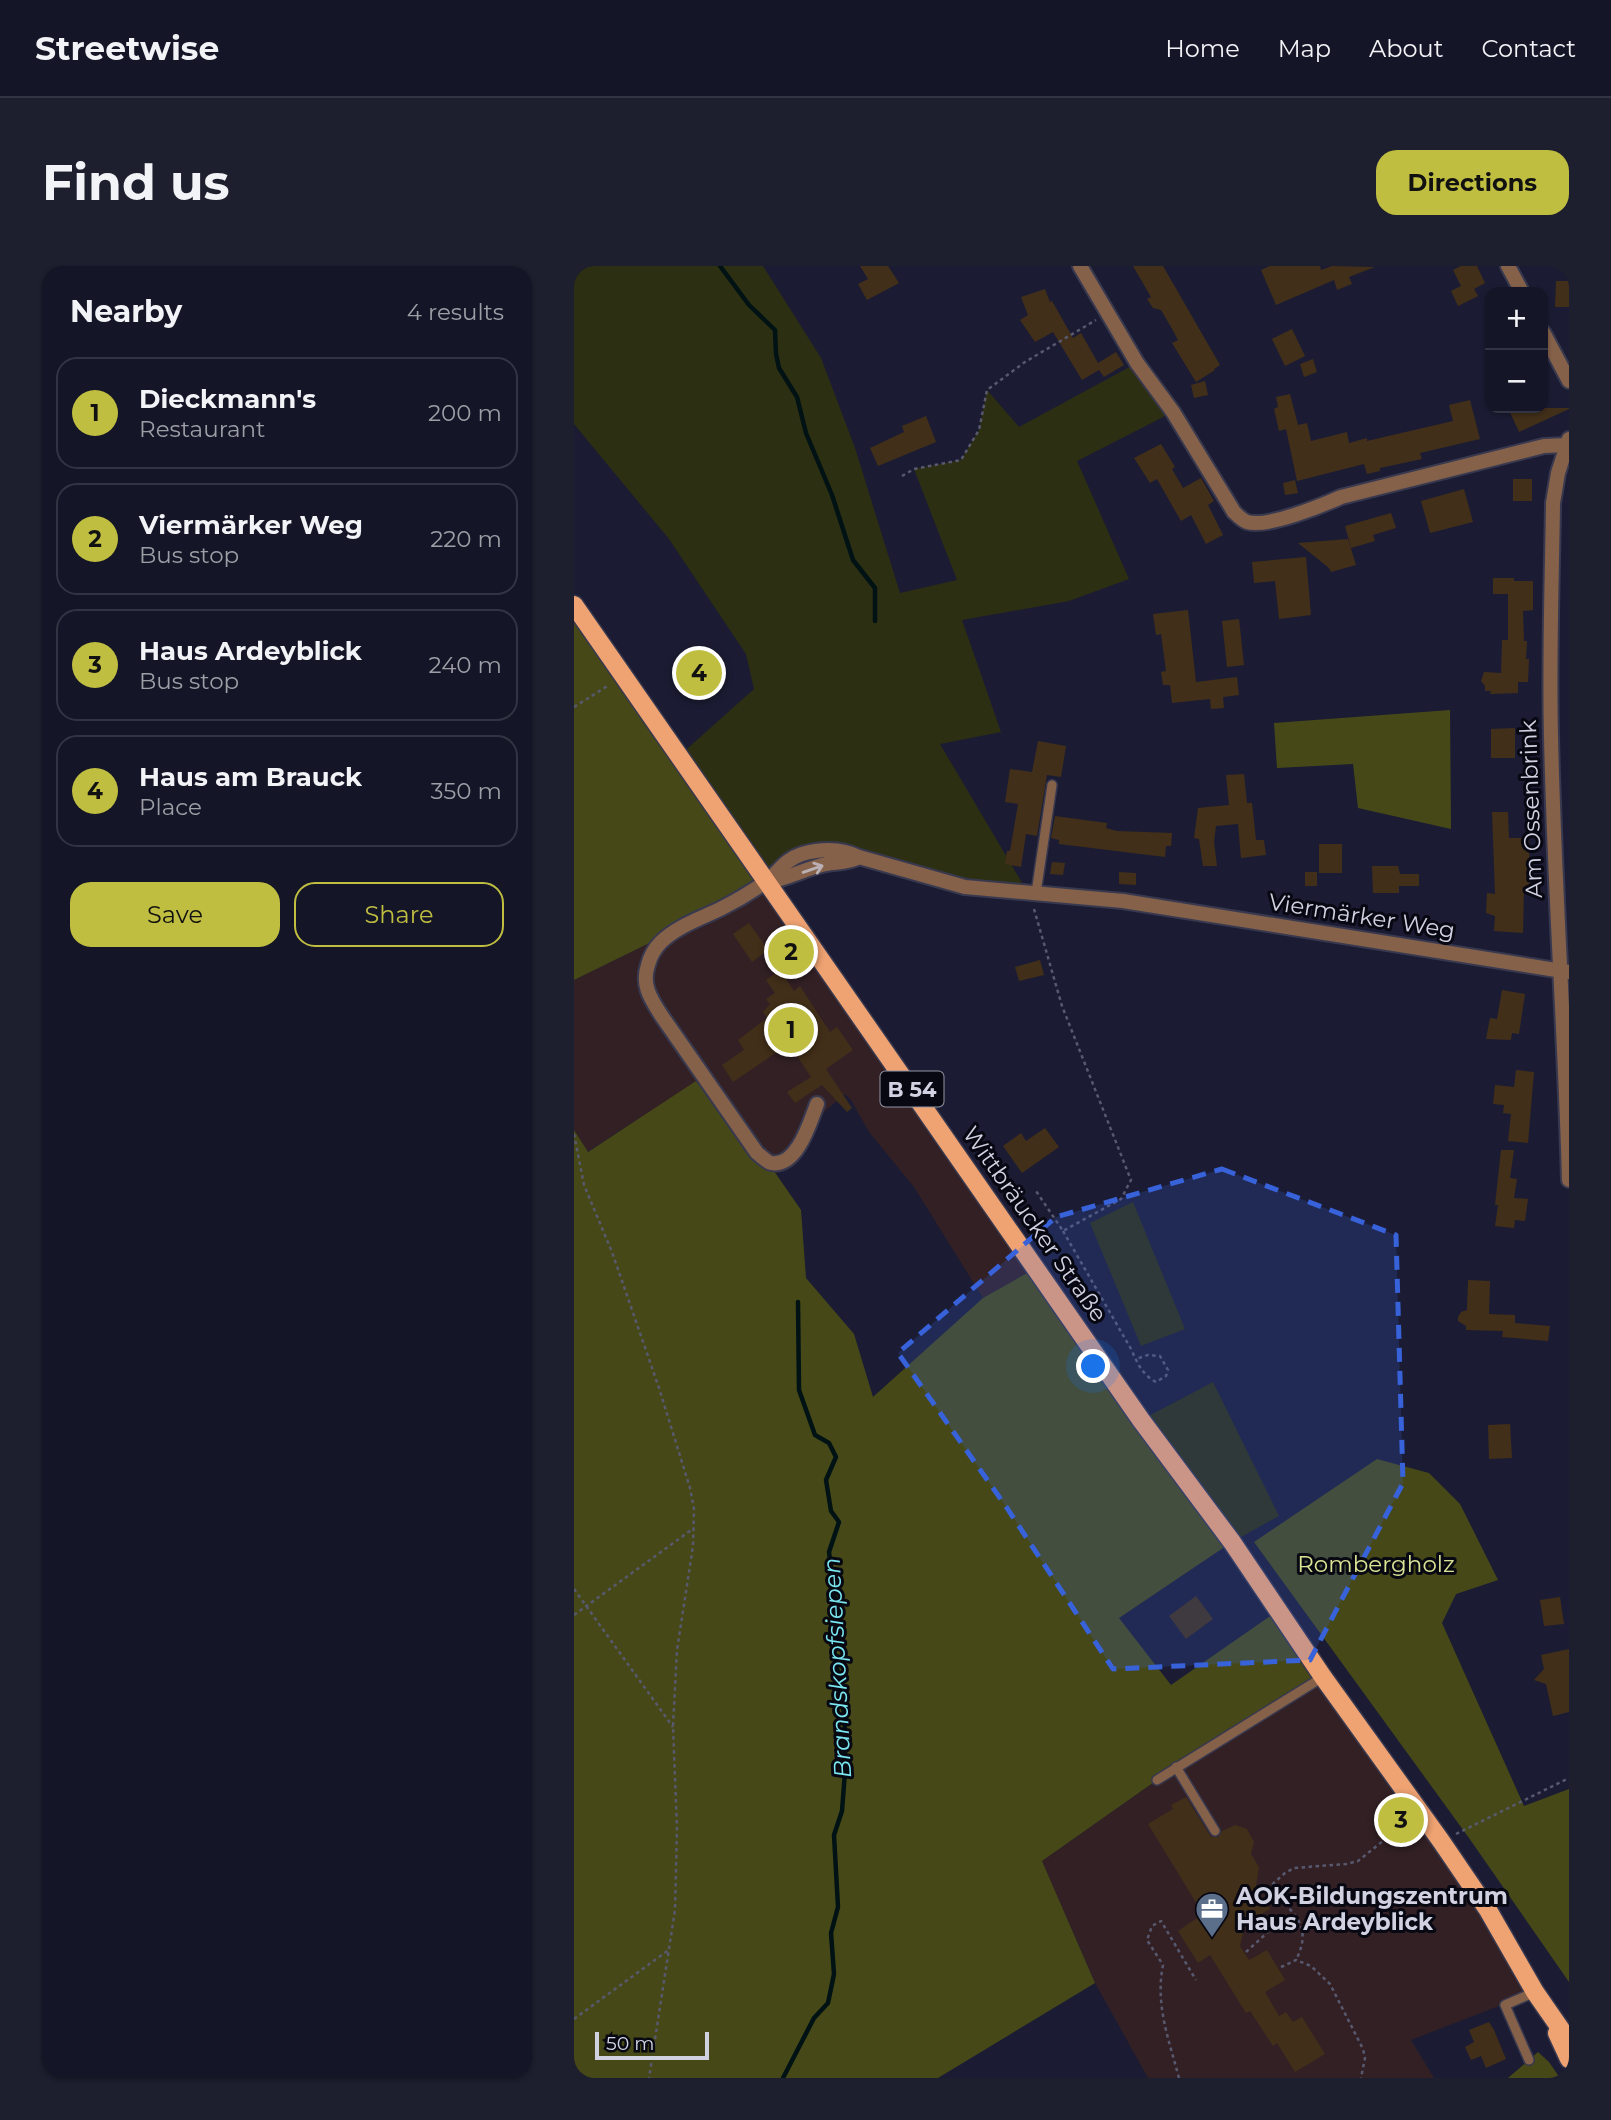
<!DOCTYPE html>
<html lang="en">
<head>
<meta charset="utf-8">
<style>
  :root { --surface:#141526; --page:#1d1e2e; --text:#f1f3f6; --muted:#9d9fa7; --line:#333443; --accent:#c0be41 }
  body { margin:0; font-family:Montserrat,sans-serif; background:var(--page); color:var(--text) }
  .controls { position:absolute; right:21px; top:21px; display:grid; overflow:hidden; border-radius:14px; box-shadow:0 2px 5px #0004 }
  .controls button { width:63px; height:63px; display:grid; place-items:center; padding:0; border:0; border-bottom:2px solid var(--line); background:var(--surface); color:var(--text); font:35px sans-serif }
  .scale { position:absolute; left:21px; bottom:18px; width:114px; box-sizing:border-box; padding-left:7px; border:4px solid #d0d2e2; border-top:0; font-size:19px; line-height:24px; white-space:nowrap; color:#d0d2e2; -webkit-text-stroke:5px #070812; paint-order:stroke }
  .you { position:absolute; left:520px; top:1101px; width:24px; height:24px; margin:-18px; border:5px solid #fff; border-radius:50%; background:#1a73e8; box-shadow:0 0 0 10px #1a73e833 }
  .badge { display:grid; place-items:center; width:46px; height:46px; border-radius:50%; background:var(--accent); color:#111; font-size:23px; font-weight:700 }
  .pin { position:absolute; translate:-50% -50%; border:4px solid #fff; box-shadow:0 2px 7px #0006 }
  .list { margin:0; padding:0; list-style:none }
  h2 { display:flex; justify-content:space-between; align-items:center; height:91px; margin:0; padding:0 28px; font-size:30px }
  h2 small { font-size:23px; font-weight:400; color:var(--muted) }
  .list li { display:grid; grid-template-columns:46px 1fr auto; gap:21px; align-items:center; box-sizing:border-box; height:112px; margin:0 14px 14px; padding:0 14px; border:2px solid var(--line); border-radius:21px }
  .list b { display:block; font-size:26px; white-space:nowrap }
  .list p { margin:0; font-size:23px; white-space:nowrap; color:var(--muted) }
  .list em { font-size:23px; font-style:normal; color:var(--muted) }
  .actions { display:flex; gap:14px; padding:21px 28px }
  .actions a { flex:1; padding:16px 0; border:2px solid var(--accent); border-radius:21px; text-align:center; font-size:24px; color:var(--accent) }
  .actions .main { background:var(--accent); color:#111 }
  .map { position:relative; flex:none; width:995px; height:1812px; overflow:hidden; border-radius:21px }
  header { display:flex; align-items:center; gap:42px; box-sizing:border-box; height:98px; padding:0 35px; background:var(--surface); border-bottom:2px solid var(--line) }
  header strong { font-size:33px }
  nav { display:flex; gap:38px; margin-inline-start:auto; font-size:24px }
  .intro { display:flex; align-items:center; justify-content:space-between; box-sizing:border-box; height:168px; padding:0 42px }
  h1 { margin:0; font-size:49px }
  .button { padding:18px 32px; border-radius:21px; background:var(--accent); color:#111; font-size:24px; font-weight:700 }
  main { display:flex; gap:42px; padding:0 42px }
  aside { flex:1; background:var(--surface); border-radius:21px; box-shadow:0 2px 5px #0004 }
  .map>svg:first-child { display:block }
  .commercial { fill:#322025 }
  .green { fill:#2d2f12 }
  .forest { fill:#464917 }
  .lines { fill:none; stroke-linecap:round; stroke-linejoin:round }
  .stream { stroke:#001214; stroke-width:4.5 }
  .building { fill:#422f19 }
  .service-casing { stroke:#38394f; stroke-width:12 }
  .minor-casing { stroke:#38394f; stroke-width:18 }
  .primary-casing { stroke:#38394f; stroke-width:21 }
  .path { stroke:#58596e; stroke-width:2.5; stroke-dasharray:3.5 3.5; stroke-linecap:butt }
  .service { stroke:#85614a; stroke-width:9 }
  .minor { stroke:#85614a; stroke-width:14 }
  .primary { stroke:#efa272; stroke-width:18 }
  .oneway { stroke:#bab0b4 }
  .marked { fill:#3862da; fill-opacity:0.2; stroke:#3862da; stroke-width:5; stroke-dasharray:14 9; stroke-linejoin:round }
  .labels { text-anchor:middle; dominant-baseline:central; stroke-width:6; stroke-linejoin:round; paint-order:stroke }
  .shield { fill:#070812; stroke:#9495a4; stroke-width:2 }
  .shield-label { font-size:21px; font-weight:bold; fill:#d0d2e2 }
  .street-label { font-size:23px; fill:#d0d2e2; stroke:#070812 }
  .park-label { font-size:23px; fill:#dae293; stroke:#070812 }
  .poi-label { font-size:23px; font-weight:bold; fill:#d0d2e2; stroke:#070812; text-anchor:start }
  .water-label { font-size:24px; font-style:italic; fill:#79e6f0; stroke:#070812 }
</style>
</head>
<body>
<header>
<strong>Streetwise</strong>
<nav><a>Home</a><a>Map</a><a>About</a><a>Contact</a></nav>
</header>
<div class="intro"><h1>Find us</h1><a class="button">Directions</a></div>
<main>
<aside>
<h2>Nearby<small>4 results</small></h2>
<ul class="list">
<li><span class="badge">1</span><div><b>Dieckmann's</b><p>Restaurant</p></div><em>200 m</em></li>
<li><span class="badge">2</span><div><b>Viermärker Weg</b><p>Bus stop</p></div><em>220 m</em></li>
<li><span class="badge">3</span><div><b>Haus Ardeyblick</b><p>Bus stop</p></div><em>240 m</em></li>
<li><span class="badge">4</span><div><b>Haus am Brauck</b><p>Place</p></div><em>350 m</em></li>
</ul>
<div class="actions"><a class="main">Save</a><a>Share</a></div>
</aside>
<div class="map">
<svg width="995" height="1812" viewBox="0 0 995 1812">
  <rect width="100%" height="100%" fill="#1b1c33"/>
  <g class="commercial">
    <polygon points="193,616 462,1002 409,1032 340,921 295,866 277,834 271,828 250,846 231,884 202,908 122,816 13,886 0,864 0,714 106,662"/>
    <polygon points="749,1411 961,1726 837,1774 860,1812 574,1812 521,1717 468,1595 583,1514"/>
  </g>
  <g class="green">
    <polygon points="0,0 189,0 247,92 281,182 326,327 383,314 340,203 387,194 405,164 413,124 445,161 563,97 599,146 503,195 555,313 495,335 388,354 427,466 366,478 454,627 391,621 300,594 229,588 193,616 105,490 180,423 172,388 95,273 0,158"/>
    <polygon points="559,936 611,1063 567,1080 516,957"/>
    <polygon points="639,1116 705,1250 658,1276 567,1154"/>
  </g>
  <g class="forest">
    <polygon points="0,339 193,616 106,662 0,714"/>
    <polygon points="876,444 877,563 784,542 779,498 703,502 700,457"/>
    <polygon points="122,815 202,908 227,944 232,1012 280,1068 299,1131 409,1032 462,1002 658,1276 545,1352 597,1419 705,1344 749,1411 583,1514 468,1595 521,1717 364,1812 0,1812 0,864 14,886"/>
    <polygon points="803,1193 855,1207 886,1238 924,1314 882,1328 868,1357 950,1540 995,1523 995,1716 895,1572 680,1276"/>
    <polygon points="964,1786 975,1796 986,1812 934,1812"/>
  </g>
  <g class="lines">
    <g class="stream">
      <polyline points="146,0 175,39 201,64 202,88 205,102 223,131 232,167 258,229 279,294 301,322 301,355"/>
      <polyline points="209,1812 240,1752 254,1737 260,1708 257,1667 264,1641 260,1569 268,1545 272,1493 269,1474 271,1460 267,1421 260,1388 263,1370 259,1353 261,1333 255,1286 265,1256 257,1245 252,1214 262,1191 255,1177 241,1169 225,1124 224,1036"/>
    </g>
  </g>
  <g class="building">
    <polygon points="286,0 314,0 325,17 293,34 284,18 294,13"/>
    <polygon points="559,0 589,0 646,99 640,103 641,104 622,116 598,77 604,74 597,61 587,44 579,42 573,33 577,31"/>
    <polygon points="696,0 746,0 747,4 758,0 801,1 775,11 778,18 763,24 760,14 702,39 687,4"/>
    <polygon points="887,0 903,0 911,17 900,23 904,30 884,40 877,25 887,20 879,4"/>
    <polygon points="982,15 995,15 995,41 981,41"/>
    <polygon points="471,23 476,36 478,35 499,72 507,67 524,97 542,86 550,99 530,111 525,104 508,114 479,66 461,76 446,54 454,49 447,31"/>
    <polygon points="718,63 731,90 711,100 698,73"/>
    <polygon points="739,93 743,106 730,111 726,98"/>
    <polygon points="631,115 634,129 620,132 617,119"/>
    <polygon points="716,128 724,159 733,157 737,175 773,166 775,177 793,172 793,175 879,155 875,139 896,134 906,173 846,187 848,193 806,202 806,205 793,208 790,198 723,215 712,163 705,165 700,143 704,141 702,131"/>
    <polygon points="934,142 995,142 995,143 945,166"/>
    <polygon points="352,150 362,176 304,200 296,182 330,166 328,160"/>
    <polygon points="587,178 601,201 598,203 609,222 627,212 640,235 634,239 649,269 632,278 617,249 607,255 583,213 576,217 560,192"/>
    <rect x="939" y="213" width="19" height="22"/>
    <polygon points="721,214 724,227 711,229 709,217"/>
    <polygon points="890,223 899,256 856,267 847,235"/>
    <polygon points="817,247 822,262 799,269 801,275 777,282 771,260"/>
    <polygon points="774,273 782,299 757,306 755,302 724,277"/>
    <polygon points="732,291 737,349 705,353 701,315 680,317 678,296"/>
    <polygon points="919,312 940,312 940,315 959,315 959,344 949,345 950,375 953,375 952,393 955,393 954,416 944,416 944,427 916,428 917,425 911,425 911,420 907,415 910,406 927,407 928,374 934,374 934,328 919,328"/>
    <polygon points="614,344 622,416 663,411 665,429 649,431 650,442 637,443 636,433 598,437 596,419 589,419 587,406 592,405 587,368 582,369 579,348"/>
    <polygon points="665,353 670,399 653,401 648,355"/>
    <polygon points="136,385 150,406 115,429 101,407"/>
    <polygon points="941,462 941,492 917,492 917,463"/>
    <polygon points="464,475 492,480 487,511 473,509 463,570 452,568 447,601 431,598 433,585 436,585 444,538 431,536 436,503 458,506"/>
    <polygon points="670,508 673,537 678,537 682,574 690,574 692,589 667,592 664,558 642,560 640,576 643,600 629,600 625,573 620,572 624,542 655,539 652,509"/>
    <polygon points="918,546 934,546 935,572 955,572 956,623 950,623 949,667 920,665 921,650 912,647 913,627 921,628"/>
    <polygon points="481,550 533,557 532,562 543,565 598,567 597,580 592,580 591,591 485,578 485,574 477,572"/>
    <rect x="745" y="578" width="23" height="29"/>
    <polygon points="478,596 491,597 489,609 476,608"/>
    <polygon points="798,600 824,600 826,608 845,608 845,620 825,620 825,627 799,627"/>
    <polygon points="545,606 562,607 562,619 545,618"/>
    <rect x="731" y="606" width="12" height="14"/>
    <polygon points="175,657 194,684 178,696 159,668"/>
    <polygon points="466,694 470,709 445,715 441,701"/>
    <polygon points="206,704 220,725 226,720 256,766 263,761 279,784 252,803 278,842 273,846 248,819 221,837 213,826 237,811 215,778 159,816 148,799 170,784 164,774 193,752 189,746 196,738 192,733 201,727 192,714"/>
    <polygon points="928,724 951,728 945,768 938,767 937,774 912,773 916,752 923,753"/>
    <polygon points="942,804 960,806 954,877 934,875 937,848 929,847 930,839 919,838 921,819 940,821"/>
    <polygon points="471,862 485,881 448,907 429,880 447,867 452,875"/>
    <polygon points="927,884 940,884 936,912 943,913 940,932 954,933 951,955 941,954 940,962 921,960 924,939 921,939"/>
    <polygon points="894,1014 916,1015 915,1048 941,1049 941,1057 976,1060 974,1075 928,1071 929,1065 892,1064 892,1060 884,1055 884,1051 887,1046 893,1044"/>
    <polygon points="936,1158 938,1192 915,1193 914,1159"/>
    <polygon points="622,1330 639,1353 612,1373 595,1350"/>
    <polygon points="986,1331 990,1358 970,1360 966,1334"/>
    <polygon points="995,1383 995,1446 979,1450 972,1418 960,1414 970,1403 967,1389"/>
    <polygon points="612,1531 637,1571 644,1571 648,1565 661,1559 673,1563 680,1576 677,1588 685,1601 682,1620 696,1643 671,1658 666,1680 675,1694 693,1684 711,1714 691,1726 705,1750 712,1746 719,1756 728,1751 751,1788 721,1806 703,1777 699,1780 676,1745 672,1747 636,1689 624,1697 604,1665 629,1648 574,1558 599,1543 597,1539"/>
    <polygon points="915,1756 920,1764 932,1793 912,1802 907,1790 897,1794 891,1781 900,1776 895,1764"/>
  </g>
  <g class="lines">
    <defs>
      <g id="service">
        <polyline points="462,627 478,519"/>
        <polyline points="602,1501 641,1565"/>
        <polyline points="583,1514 749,1411"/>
        <polyline points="955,1794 931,1739 961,1726"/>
      </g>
      <g id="minor">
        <path d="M506 0 563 97 599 146 660 246C664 250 668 254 673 256 693 262 747 240 767 231L970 180 993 179"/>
        <polyline points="934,0 948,26"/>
        <polyline points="969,66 995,115"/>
        <path d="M995 173 984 207 979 237C978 314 975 392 977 470 980 618 991 766 995 914"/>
        <path d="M193 616C214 613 232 602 252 598 264 596 274 597 285 591"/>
        <path d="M243 838C236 856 223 902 197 897 193 896 187 890 183 887L87 749C77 733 67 719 74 699 76 691 81 682 87 676 103 660 128 652 148 642 162 635 177 626 190 617 204 608 209 594 228 588 246 583 267 582 285 591L391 621 549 635 995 706"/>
      </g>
      <g id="primary">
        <polyline points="0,339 567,1154 658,1276 749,1411 867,1575 914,1644 961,1726 995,1775"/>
        <polyline points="983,1767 995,1793"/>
      </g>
    </defs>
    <use href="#service" class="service-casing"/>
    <use href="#minor" class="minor-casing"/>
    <use href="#primary" class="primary-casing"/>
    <g class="path">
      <polyline points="328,210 340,203 387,194 405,164 413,124 451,96 522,54"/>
      <polyline points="0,441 35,419"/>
      <polyline points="460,643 488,740 557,914 547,933 489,965 462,925"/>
      <polyline points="0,868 10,919 38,986 85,1122 116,1222 120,1243 119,1280 103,1384 99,1461 103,1562 101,1644 75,1812"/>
      <path d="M489 965 557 1083C563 1096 568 1109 582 1116L592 1110 594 1104 586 1090 574 1089 562 1093"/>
      <polyline points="0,1323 99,1461"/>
      <polyline points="0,1349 120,1262"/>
      <polyline points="882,1568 995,1512"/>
      <polyline points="693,1623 711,1607 720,1602 772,1598 784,1595 835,1554"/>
      <path d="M688 1624 693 1623C718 1644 740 1659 722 1694"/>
      <polyline points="672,1686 694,1666 722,1648"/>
      <polyline points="707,1701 722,1694 737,1700 756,1718 789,1783 791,1792 787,1812"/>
      <polyline points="0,1753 96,1683"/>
      <path d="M605 1812C595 1774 581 1739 589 1699L573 1674 578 1660 587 1655 622 1714"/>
    </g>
    <use href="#service" class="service"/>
    <use href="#minor" class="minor"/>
    <use href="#primary" class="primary"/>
  </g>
  <defs><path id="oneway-shaft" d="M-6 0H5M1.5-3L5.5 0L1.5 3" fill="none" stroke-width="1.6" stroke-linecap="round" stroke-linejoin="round" transform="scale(1.75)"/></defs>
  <use class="oneway" href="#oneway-shaft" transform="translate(239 603) rotate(-19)"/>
  <path class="marked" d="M648 903 822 969 829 1217 736 1394 539 1403 433 1242 324 1087 482 951Z"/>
  <defs>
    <symbol id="office-pin" viewBox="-11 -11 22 30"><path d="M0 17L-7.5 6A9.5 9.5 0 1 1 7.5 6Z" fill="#5c6f8a" stroke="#070812"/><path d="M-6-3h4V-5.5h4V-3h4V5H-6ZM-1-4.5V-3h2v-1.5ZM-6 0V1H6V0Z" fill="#fff"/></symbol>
  </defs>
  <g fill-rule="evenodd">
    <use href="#office-pin" x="619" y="1624" width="38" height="52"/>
  </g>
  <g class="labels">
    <rect class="shield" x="306.5" y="805.5" width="63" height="35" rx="5"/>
    <g class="shield-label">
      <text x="338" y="823">B 54</text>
    </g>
    <g class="street-label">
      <text transform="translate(957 543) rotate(-92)">Am Ossenbrink</text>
      <text transform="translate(788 650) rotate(9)">Viermärker Weg</text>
      <text transform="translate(461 958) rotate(55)">Wittbräucker Straße</text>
    </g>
    <g class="park-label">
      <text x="802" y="1298">Rombergholz</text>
    </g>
    <g class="poi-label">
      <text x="662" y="1630">AOK-Bildungszentrum<tspan x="662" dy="26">Haus Ardeyblick</tspan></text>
    </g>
    <g class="water-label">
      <text transform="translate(263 1402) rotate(-93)">Brandskopfsiepen</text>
    </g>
  </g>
</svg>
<div class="controls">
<button>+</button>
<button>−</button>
</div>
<div class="scale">50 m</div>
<div class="you"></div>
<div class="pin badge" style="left:217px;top:764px">1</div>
<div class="pin badge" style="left:217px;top:686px">2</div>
<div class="pin badge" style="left:827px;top:1554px">3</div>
<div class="pin badge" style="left:125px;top:407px">4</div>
</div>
</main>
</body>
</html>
